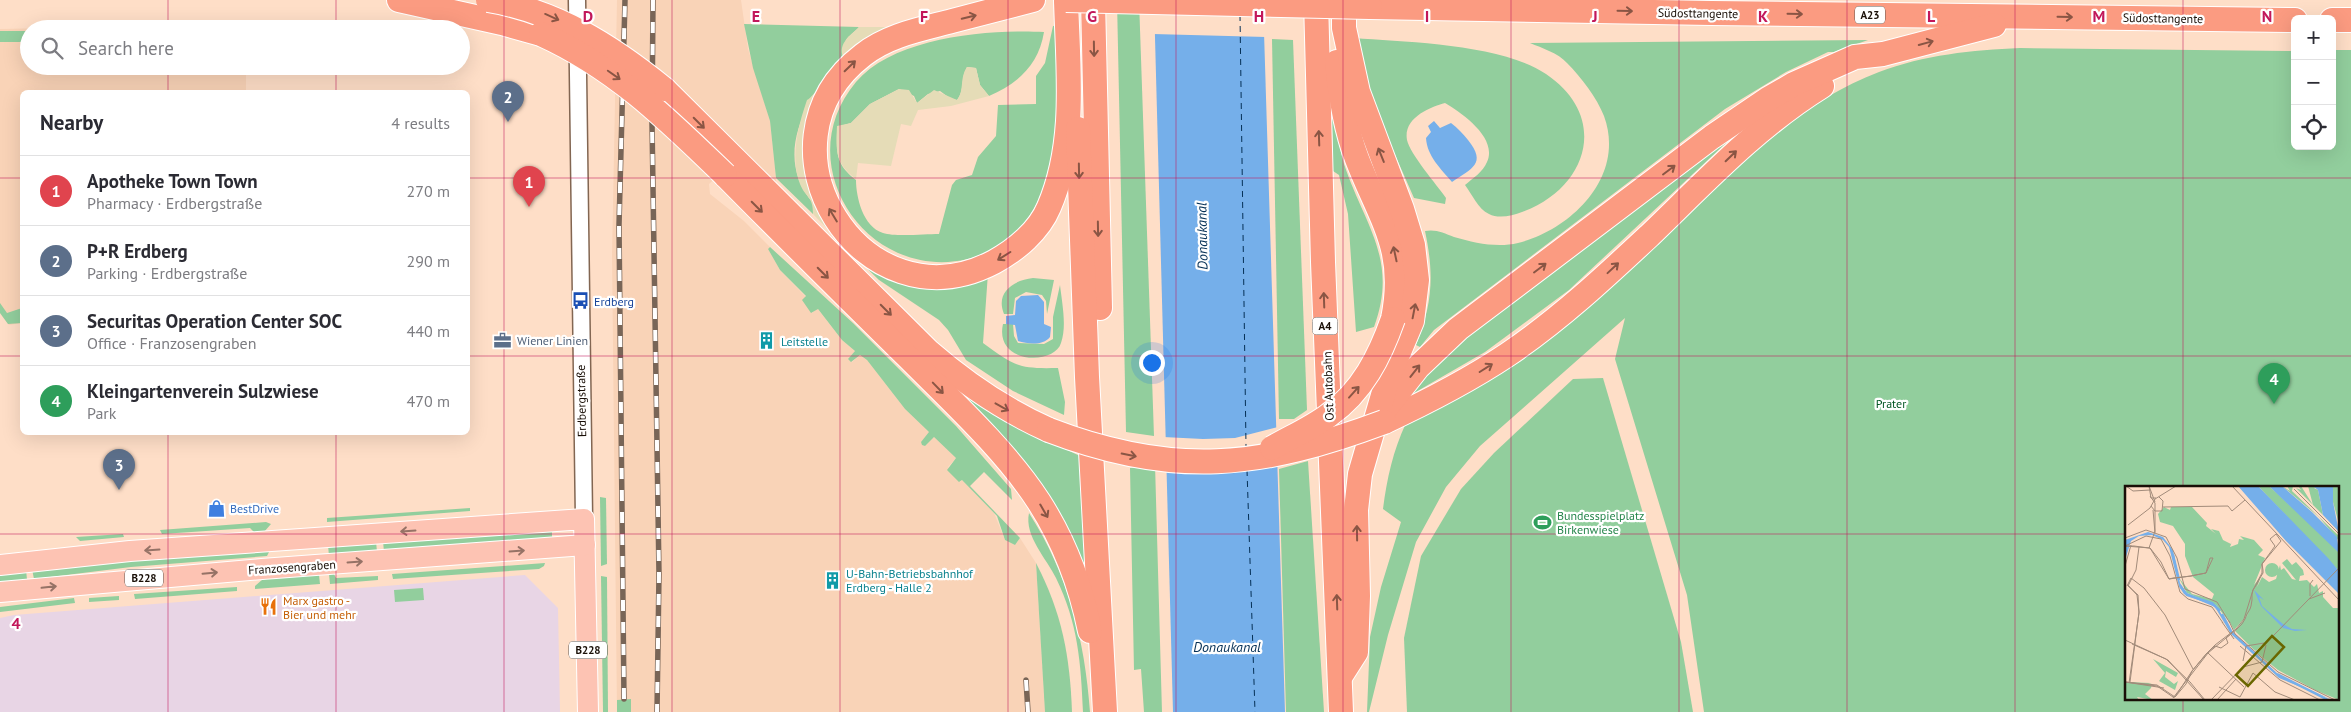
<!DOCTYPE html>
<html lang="en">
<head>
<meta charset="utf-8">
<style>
  :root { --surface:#fff; --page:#f7f7f7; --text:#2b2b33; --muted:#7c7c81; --line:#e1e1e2; --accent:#2563eb }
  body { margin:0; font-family:"PT Sans",sans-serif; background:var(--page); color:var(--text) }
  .controls { position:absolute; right:15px; top:15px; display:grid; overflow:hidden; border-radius:8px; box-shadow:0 5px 20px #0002 }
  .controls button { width:45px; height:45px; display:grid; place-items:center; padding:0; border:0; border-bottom:1px solid var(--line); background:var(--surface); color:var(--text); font:25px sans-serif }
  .you { position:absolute; left:1151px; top:362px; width:18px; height:18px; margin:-12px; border:4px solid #fff; border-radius:50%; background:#1a73e8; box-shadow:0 0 0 8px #1a73e833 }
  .badge { display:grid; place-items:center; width:32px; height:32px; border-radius:50%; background:var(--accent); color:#fff; font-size:16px; font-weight:700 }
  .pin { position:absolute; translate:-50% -41px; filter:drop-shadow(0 1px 2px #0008) }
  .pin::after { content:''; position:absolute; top:26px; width:18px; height:15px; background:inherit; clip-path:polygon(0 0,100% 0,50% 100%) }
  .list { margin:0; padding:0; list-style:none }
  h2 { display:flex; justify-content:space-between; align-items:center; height:65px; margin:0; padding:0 20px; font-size:21px }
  h2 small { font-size:16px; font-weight:400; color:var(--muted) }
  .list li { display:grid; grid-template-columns:32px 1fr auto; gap:15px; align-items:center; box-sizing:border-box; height:70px; padding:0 20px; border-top:1px solid var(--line) }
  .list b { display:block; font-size:19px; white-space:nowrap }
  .list p { margin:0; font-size:16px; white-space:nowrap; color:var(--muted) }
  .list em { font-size:16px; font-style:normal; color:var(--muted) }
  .icon { flex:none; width:28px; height:28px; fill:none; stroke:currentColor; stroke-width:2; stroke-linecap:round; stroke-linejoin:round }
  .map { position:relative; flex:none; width:2351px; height:712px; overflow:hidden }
  .search { position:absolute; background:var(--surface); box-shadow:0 5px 20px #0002; left:20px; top:20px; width:450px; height:55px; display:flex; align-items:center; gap:12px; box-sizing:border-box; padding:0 18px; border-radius:28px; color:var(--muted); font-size:19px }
  .panel { position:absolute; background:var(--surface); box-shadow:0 5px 20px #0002; left:20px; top:90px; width:450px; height:345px; border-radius:8px }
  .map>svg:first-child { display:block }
  .built { fill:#f9d3b7 }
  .industrial { fill:#e8d5e5 }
  .green { fill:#92ce9d; fill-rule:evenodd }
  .sand { fill:#e5dcb7 }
  .water { fill:#75afea }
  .pier { fill:#fedec7 }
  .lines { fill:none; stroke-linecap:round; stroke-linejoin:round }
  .ferry { stroke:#053056; stroke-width:1; stroke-dasharray:6 5; stroke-linecap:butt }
  .minor-casing { stroke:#826652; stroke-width:19 }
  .major-casing { stroke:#fff; stroke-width:22 }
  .highway-casing { stroke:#fff; stroke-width:26 }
  .minor { stroke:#fff; stroke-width:16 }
  .major { stroke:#fdc3b3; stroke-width:20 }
  .highway { stroke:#fb9b81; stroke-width:24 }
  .rail-casing { stroke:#786557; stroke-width:5.5 }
  .rail { stroke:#fff; stroke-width:4; stroke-dasharray:11; stroke-linecap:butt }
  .highway-bridge-casing { stroke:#fff; stroke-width:26; stroke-linecap:butt }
  .highway-bridge { stroke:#fb9b81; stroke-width:24 }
  .oneway { stroke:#8a5544 }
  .oneway2 { stroke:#967266 }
  .grid { fill:none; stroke:#c2185b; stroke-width:1; stroke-opacity:0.55 }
  .labels { text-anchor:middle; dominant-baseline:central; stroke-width:4.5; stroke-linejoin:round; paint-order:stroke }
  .shield { fill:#fff; stroke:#5e5751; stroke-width:1 }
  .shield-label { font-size:11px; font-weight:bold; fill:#190f07 }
  .street-label { font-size:12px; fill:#190f07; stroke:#fff }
  .transit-label { font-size:12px; fill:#164399; stroke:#fff; text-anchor:start }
  .service-label { font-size:12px; fill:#4e5e75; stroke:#fff; text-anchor:start }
  .culture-label { font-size:12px; fill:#0d838f; stroke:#fff; text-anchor:start }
  .park-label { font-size:12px; fill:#005422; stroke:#fff }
  .shop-label { font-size:12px; fill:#366cbe; stroke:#fff; text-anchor:start }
  .leisure-label { font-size:12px; fill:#27864d; stroke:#fff; text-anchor:start }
  .food-label { font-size:12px; fill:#c56008; stroke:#fff; text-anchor:start }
  .water-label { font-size:14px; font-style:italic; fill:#053056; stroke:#fff }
  .inset-river { fill:none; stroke:#75afea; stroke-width:2.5 }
  .inset-road { fill:none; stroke:#a28b7a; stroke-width:1 }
  .view { fill:#6a6700; fill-opacity:0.15; stroke:#6a6700; stroke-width:2.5 }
  .inset-edge { fill:none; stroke:#190f07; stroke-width:2.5 }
  .grid-label { font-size:16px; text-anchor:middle; font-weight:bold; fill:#c2185b; stroke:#fff; stroke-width:4.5; stroke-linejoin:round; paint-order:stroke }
</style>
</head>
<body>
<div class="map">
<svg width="2351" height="712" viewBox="0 0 2351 712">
  <rect width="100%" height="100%" fill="#fedec7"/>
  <g class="built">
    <polygon points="617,0 741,0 748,49 770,121 776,178 777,212 729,165 709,184 710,194 744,221 770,247 768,249 780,270 806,297 812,313 817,308 842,340 855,351 848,359 852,362 860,355 867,360 905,409 930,433 921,442 925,446 934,437 956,458 948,467 960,482 962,480 994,513 1005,540 1015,545 1020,538 1036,563 1045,712 617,712 612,256"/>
    <polygon points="50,28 248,28 29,29 29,66 246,66 246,92 22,92 22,323 9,325 0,313 0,29"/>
  </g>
  <polygon class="industrial" points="525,575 558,608 560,712 0,712 0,618 14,615"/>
  <g class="green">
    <polygon points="1117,0 1139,0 1154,436 1126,432"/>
    <path d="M744 24 859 27C856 31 848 36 846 40 843 46 846 54 841 59 807 98 772 155 813 203V214L776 178 770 121 753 68Z"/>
    <path d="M1061 25C1058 80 1061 142 1041 194 1028 226 1002 251 968 259 867 283 787 164 856 82 894 37 989 29 1044 32 1039 64 1018 84 989 96L980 85 976 68 967 67C960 81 965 90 957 100L951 99 940 91 928 94 917 103 914 96 899 89 870 104 851 123 837 127C837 151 834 163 856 180 856 197 863 227 883 233 895 237 925 234 939 234L952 185 956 180 972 175 978 157 996 136 998 105 1036 104V76L1045 63 1053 26Z"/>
    <rect x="0" y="31" width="29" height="11"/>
    <path d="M1354 38C1407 42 1502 44 1546 74 1610 117 1588 188 1522 212 1512 216 1498 219 1489 214 1478 209 1472 194 1465 185 1473 178 1483 172 1487 162 1498 138 1462 113 1445 103 1430 107 1403 118 1407 140 1410 154 1437 185 1446 198L1445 204 1414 198 1370 98Z"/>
    <polygon points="1272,39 1293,40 1307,410 1294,419 1279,419"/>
    <path d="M1868 40 1834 52H1828L1786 72 1725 109 1434 330 1420 347 1416 345C1433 303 1434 274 1425 231 1436 229 1444 233 1454 237 1475 243 1497 248 1518 243 1572 229 1626 176 1604 116 1597 98 1581 77 1567 63 1558 53 1542 48 1530 43Z"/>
    <path d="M2020 48 2295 51V146H2332V50H2351V712H1704L1687 595 1615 359 1625 318 1480 446 1446 487 1416 542 1388 635 1369 712H1367L1370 637 1381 587 1401 522 1383 509C1387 478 1393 451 1406 423 1496 352 1587 281 1677 210 1740 160 1803 101 1879 72 1924 55 1972 50 2020 48ZM2126 487H2337V698H2126Z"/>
    <path d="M1331 89C1335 114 1337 140 1344 164 1364 225 1399 259 1374 327L1356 332 1348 214 1339 175 1333 171Z"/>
    <polygon points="1741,129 1569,290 1485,352 1402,400 1432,361"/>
    <polygon points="770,247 853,323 956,426 1011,489 1012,500 984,472 970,486 1020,538 1015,545 1005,540 997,516 962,480 959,482 947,470 956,458 934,437 925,446 922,445 921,442 929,432 905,409 867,360 860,355 851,362 848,359 855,351 842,340 818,309 811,313 802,300 806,296 780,270 768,249"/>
    <path d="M849 251 860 257 988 273 983 343C1015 366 1017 369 1058 368L1065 402 1064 415 1013 391 966 360 948 330 939 320 879 280Z"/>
    <path d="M1033 278 1054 280 1047 314 1046 301 1042 295 1026 292 1015 298 1013 314H1004C995 292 1014 280 1033 278Z"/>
    <path d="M1060 285C1062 303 1067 326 1061 343 1054 366 994 364 1003 324H1013L1014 336 1018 343 1044 344 1053 339V317Z"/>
    <polygon points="0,303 7,313 22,308 22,323 8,324 0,313"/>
    <polygon points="1603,378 1681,642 1693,712 1407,712 1404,638 1421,556 1461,489 1494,453 1573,379"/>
    <polygon points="968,396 1050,442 1080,456 1085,569 1083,570 965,400"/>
    <polygon points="1308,461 1324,712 1286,712 1279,469"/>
    <polygon points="1155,464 1162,712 1144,712 1141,669 1134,670 1130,468"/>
    <polygon points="600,497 606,498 607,564 601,566"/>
    <polygon points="470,508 470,511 327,522 327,518"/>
    <path d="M1029 513C1068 574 1085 640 1090 712H1083C1081 663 1078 623 1056 578 1047 559 1024 536 1029 513Z"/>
    <polygon points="266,522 271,524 264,532 256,534 250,528 162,534 160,530"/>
    <polygon points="552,528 552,540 384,552 383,541"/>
    <polygon points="123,534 124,537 80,541 76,537"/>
    <polygon points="376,541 377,552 329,556 328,545"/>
    <polygon points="266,550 269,552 267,556 131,567 34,579 32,569"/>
    <polygon points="545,563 544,566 539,569 393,579 392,574"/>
    <path d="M1036 563C1062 613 1070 656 1072 712H1045Z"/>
    <polygon points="26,569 27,580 0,584 0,573"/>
    <polygon points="329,574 334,574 336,578 378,576 378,580 330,584"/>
    <polygon points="319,575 320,584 255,589 255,586 263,579"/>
    <polygon points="601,576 607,577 608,712 603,712"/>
    <polygon points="237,587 237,591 135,599 134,594"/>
    <polygon points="423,588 424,600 395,602 394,590"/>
    <polygon points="119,596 119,600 89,602 89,598"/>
    <polygon points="74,598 75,603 0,612 0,607"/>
    <polygon points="631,699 631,712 617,712 617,700"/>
  </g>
  <g class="sand">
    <path d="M859 27H903L811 116 849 251 813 214C813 195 806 199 800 184 790 157 798 126 807 100 814 97 833 67 843 57 838 43 850 36 859 27Z"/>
    <path d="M967 67 976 68 980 85 989 96 951 106 918 110 911 126 901 124 891 166 858 163 856 179C835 163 836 151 837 126L851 123 870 104 899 89 909 90 917 103 934 90 957 100C965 90 959 78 967 67Z"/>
  </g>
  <g class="water">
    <polygon points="1154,0 1263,0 1285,712 1173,712"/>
    <path d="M1434 121 1440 128 1451 123C1458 128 1463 134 1468 140 1487 164 1472 168 1452 182 1441 169 1427 156 1426 138L1431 132 1428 126Z"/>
    <path d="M1038 295 1044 302V324L1051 327 1050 337C1043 346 1028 344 1018 341L1015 325 1006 324V316L1015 315 1016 301 1021 296Z"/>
  </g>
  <g class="pier">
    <polygon points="1152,0 1265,0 1266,37 1153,34"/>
    <polygon points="1278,427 1279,462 1164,467 1163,437 1203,439 1235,438"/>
  </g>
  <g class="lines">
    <g class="ferry">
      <polyline points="1240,15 1246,446"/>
      <polyline points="1247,470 1255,712"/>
    </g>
    <defs>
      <polyline id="minor" points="577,0 584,519"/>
      <g id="major">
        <polyline points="0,565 130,551 584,519 588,712"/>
        <polyline points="0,592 262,569 585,545"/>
      </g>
      <g id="highway">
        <polyline points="399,0 502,23 541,34"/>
        <path d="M1033 0C1006 7 979 14 952 21 922 29 888 35 863 55 746 145 863 331 994 262 1016 250 1039 231 1049 207 1077 142 1068 69 1066 0"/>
        <polyline points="1093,0 1100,308"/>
        <polyline points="1316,0 1323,262 1341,712"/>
        <polyline points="1370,7 1711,13 2295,20"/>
        <polyline points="2332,20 2351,20"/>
        <path d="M1337 62C1340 95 1345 127 1357 159 1381 221 1407 249 1393 319"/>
        <path d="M664 89 928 351C966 384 1004 410 1049 430"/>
        <polyline points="1078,129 1087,377 1105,712"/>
        <path d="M725 175C786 237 848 298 910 359 952 401 1007 452 1039 502 1064 541 1081 586 1090 631"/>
        <path d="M1384 422C1427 402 1468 381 1507 355 1559 320 1605 277 1650 235 1705 182 1756 127 1822 86"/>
        <polyline points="1374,423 1418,367 1458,329 1712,137 1768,99 1794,84 1855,57 1883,54 1994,25"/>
        <polyline points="1340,677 1356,652 1358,596 1356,510 1360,474 1388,378 1412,321 1417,280 1413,245 1402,209 1358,92 1344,28 1344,0"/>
      </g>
    </defs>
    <use href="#minor" class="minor-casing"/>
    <use href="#major" class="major-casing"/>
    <use href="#highway" class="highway-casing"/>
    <use href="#minor" class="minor"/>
    <use href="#major" class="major"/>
    <use href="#highway" class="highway"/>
    <defs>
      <g id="rail">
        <polyline points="653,0 652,123 659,574 657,712"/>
        <polyline points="1026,680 1028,712"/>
        <polyline points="624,699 619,225 625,0"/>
      </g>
    </defs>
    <use href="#rail" class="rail-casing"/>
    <use href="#rail" class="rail"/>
    <defs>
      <g id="highway-bridge">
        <path d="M488 0C556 11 611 46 664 89"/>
        <polyline points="1066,0 1370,7"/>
        <path d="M541 34C616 68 667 119 725 175"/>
        <path d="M1049 430C1174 478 1261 468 1384 422"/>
        <path d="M1272 448C1291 437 1312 428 1329 415 1362 392 1380 356 1393 319"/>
      </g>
    </defs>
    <use href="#highway-bridge" class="highway-bridge-casing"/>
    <use href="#highway-bridge" class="highway-bridge"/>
  </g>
  <defs><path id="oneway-shaft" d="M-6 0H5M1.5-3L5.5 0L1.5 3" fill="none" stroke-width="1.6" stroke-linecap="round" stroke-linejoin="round" transform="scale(1.25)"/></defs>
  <g class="oneway">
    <use href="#oneway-shaft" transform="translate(1625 11) rotate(1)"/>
    <use href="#oneway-shaft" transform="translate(1795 14) rotate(1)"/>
    <use href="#oneway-shaft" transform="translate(552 17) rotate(24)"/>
    <use href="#oneway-shaft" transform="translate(969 17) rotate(-14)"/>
    <use href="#oneway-shaft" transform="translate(2065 17) rotate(1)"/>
    <use href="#oneway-shaft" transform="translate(1926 43) rotate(-15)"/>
    <use href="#oneway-shaft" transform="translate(1094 49) rotate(89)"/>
    <use href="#oneway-shaft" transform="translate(850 66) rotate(-44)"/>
    <use href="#oneway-shaft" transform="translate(614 75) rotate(35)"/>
    <use href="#oneway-shaft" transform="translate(699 123) rotate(45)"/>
    <use href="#oneway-shaft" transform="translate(1319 138) rotate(-92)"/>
    <use href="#oneway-shaft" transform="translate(1381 155) rotate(-112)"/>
    <use href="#oneway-shaft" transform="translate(1731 156) rotate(-44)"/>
    <use href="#oneway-shaft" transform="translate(1669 170) rotate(-37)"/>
    <use href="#oneway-shaft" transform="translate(1079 171) rotate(89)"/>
    <use href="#oneway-shaft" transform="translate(757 207) rotate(45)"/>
    <use href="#oneway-shaft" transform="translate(833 215) rotate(-121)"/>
    <use href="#oneway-shaft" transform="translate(1098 229) rotate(89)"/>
    <use href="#oneway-shaft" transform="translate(1395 254) rotate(-102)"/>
    <use href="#oneway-shaft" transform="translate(1004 256) rotate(148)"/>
    <use href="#oneway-shaft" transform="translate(1540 268) rotate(-37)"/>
    <use href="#oneway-shaft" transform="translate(1613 268) rotate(-43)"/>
    <use href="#oneway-shaft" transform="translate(823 273) rotate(45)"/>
    <use href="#oneway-shaft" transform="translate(1324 300) rotate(-92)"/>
    <use href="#oneway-shaft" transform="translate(886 310) rotate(45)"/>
    <use href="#oneway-shaft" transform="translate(1414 311) rotate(-79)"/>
    <use href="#oneway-shaft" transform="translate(1486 368) rotate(-32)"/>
    <use href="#oneway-shaft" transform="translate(1415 371) rotate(-52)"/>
    <use href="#oneway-shaft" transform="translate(938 388) rotate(46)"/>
    <use href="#oneway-shaft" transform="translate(1354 392) rotate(-48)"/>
    <use href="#oneway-shaft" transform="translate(1002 407) rotate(29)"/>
    <use href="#oneway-shaft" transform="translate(1129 455) rotate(11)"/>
    <use href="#oneway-shaft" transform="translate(1044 511) rotate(60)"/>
    <use href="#oneway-shaft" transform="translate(1357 533) rotate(-91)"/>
    <use href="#oneway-shaft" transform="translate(1337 602) rotate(-92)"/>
  </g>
  <g class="oneway2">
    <use href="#oneway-shaft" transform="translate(408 531) rotate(176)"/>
    <use href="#oneway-shaft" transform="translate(152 550) rotate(176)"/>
    <use href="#oneway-shaft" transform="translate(517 551) rotate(-4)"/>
    <use href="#oneway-shaft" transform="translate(355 562) rotate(-4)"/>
    <use href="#oneway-shaft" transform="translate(210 573) rotate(-5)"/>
    <use href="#oneway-shaft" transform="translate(49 587) rotate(-6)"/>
  </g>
  <path class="grid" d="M168 0V29M336 0V29M504 0V712M672 0V712M840 0V712M1008 0V712M1176 0V712M1343 0V712M1511 0V712M1679 0V712M1847 0V712M2015 0V712M2183 0V487M168 66V92M336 66V92M0 178H22M468 178H2351M0 356H22M468 356H2351M168 432V712M336 432V712M0 534H2126M2337 534H2351M2183 698V712"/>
  <defs>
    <symbol id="bus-bare" viewBox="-9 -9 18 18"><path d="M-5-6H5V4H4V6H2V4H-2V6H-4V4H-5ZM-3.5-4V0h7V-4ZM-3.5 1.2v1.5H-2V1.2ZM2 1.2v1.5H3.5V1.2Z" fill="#1a4fb4" stroke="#fff" stroke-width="2.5" paint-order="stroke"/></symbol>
    <symbol id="office-bare" viewBox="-9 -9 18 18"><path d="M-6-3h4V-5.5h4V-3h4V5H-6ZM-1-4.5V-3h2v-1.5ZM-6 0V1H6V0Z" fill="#5c6f8a" stroke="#fff" stroke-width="2.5" paint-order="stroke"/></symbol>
    <symbol id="building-bare" viewBox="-9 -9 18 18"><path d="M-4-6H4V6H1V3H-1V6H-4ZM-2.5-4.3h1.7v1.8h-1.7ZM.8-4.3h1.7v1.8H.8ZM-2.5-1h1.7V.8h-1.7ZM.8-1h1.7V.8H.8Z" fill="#0f9aa8" stroke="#fff" stroke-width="2.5" paint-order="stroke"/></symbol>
    <symbol id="shop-bare" viewBox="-9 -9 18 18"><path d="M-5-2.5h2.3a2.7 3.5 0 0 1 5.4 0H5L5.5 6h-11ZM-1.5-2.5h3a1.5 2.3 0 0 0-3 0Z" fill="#3f7fe0" stroke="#fff" stroke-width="2.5" paint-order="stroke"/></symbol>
    <symbol id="stadium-bare" viewBox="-9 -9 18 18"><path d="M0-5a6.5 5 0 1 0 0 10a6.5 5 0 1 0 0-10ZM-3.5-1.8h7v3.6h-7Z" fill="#2e9e5b" stroke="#fff" stroke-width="2.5" paint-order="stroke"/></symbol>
    <symbol id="restaurant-bare" viewBox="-9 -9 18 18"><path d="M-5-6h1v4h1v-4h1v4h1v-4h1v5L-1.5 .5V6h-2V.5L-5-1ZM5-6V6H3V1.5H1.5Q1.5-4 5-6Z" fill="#e8710a" stroke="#fff" stroke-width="2.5" paint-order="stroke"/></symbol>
  </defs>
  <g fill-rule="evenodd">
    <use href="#bus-bare" x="568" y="288" width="25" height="25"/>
    <use href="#office-bare" x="490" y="328" width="25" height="25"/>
    <use href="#building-bare" x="754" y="328" width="25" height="25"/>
    <use href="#shop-bare" x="204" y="496" width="25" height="25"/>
    <use href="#stadium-bare" x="1530" y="510" width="25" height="25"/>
    <use href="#building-bare" x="820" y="568" width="25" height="25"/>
    <use href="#restaurant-bare" x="256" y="594" width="25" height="25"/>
  </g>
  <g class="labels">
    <g class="shield">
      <rect x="1855" y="6.5" width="30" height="17" rx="4"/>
      <rect x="1312.5" y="317.5" width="25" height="17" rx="4"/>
      <rect x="125" y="569.5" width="38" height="17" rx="4"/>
      <rect x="569" y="641.5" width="38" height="17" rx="4"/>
    </g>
    <g class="shield-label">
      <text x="1870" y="15">A23</text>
      <text x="1325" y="326">A4</text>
      <text x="144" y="578">B228</text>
      <text x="588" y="650">B228</text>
    </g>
    <g class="street-label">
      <text transform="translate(1698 13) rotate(1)">Südosttangente</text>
      <text transform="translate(2163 18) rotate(1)">Südosttangente</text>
      <text transform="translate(1328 386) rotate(-92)">Ost Autobahn</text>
      <text transform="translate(581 401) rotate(-91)">Erdbergstraße</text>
      <text transform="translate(292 567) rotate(-4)">Franzosengraben</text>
    </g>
    <g class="transit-label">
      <text x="594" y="301">Erdberg</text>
    </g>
    <g class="service-label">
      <text x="517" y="340">Wiener Linien</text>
    </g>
    <g class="culture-label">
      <text x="781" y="341">Leitstelle</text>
      <text x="846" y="573">U-Bahn-Betriebsbahnhof<tspan x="846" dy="14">Erdberg - Halle 2</tspan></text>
    </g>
    <g class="park-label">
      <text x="1891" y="403">Prater</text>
    </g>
    <g class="shop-label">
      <text x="230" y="508">BestDrive</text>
    </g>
    <g class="leisure-label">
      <text x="1557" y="515">Bundesspielplatz<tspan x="1557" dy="14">Birkenwiese</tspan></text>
    </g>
    <g class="food-label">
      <text x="283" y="600">Marx gastro -<tspan x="283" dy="14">Bier und mehr</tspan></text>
    </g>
    <g class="water-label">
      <text transform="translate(1202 236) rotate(-91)">Donaukanal</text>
      <text x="1227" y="647">Donaukanal</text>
    </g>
  </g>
  <g transform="translate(2125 486)">
    <rect width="214" height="214" fill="#fedec7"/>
    <path d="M133 0H144L208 59 214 67V85ZM157 0 165 5 162 0H168L167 5 214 50V55L194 31ZM173 0H176L188 19 183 0H194L189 2 193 4 198 29 171 2 176 4ZM208 0H214V38L208 16ZM39 21 45 24 46 21H67L82 37 81 40 91 48 86 43 94 45 98 54 106 58 108 53 105 61 113 58 114 53 119 54 115 50 129 54 138 64 133 69 140 72 129 99 136 90 132 101 137 91 144 96 138 90 144 96 151 93 155 79 156 84 159 82 167 93 171 94 157 77 162 73 167 79 171 76 178 84 179 89 175 90 174 95 182 94 189 101 192 98 194 107 198 105V111L208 122H214V214L190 204 194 194 190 204 153 184 132 167 139 157 131 165 128 163 110 145 124 127 109 144 95 118 105 137 91 119 62 107 54 92 67 108 87 113 89 108 68 91 60 70V58L48 40 35 36 33 28ZM140 84a7 7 0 1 1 14 0a7 7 0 1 1-14 0ZM28 173 53 187 51 191 41 185 40 191 49 198 53 195 50 204 34 195 40 187ZM0 196 26 197H23L27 198 26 202 20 208 28 214 12 211 14 214H0Z" fill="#92ce9d"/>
    <path d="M113 0H133L203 72 214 85V108L161 55ZM144 0H157L187 26 212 51 214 67ZM208 0V16L214 46 198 29 193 4 189 1ZM23 46 38 51 48 64 55 97 62 107 91 119 106 144 154 189 207 214 154 192 106 148 90 121 59 108 54 100 44 61 38 54 27 49 14 50 6 55 1 71 0 54ZM129 104 139 114 134 111 137 120 158 138 167 143 182 144 170 145 158 142 136 120Z" fill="#75afea"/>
    <path class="inset-river" d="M48 69 54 94M55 100 62 109 87 117 95 125M97 128 106 145M152 188 203 214"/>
    <path class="inset-road" d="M1 0 8 5 25 4M24 0 26 12H31M24 0 30 16M107 0 214 114M169 3 214 48M26 20 30 25H37L38 15 34 11M38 21 103 20 107 25 120 14M28 24 30 47M3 39 25 22 30 13 51 0M151 48 156 55 137 78 138 84V87L135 92 132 98 128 104 127 108V114L126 120 125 123 122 128 120 133 117 138 112 143 101 152 103 157 96 162 90 160 82 167 67 185 61 198 50 211H48L32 200 0 196 32 199 50 211 67 185 82 167 90 159 111 143 119 133 128 104 137 87V78L150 60 145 53ZM0 52 21 44 41 51 52 72 60 103 92 116 105 137M0 60 21 50 36 53 45 70 55 106 63 113 87 121 98 137M0 60H9L24 62H25L36 76 44 93 48 92 66 90 70 89 81 87 85 72H88L81 87 66 90 44 93 25 62ZM24 62 30 45V17L25 10M0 80 6 59M3 99 12 109 14 126 5 196M2 100 6 92 19 102 40 129 68 183M185 110V98L188 94M184 113 200 107M104 135 110 148 153 186 210 214M97 136 109 153M0 154 43 174 79 214M7 158 41 173 66 197M115 160 155 194 195 214M83 167 119 201M118 175 121 160 139 157M118 181 137 176 141 159M0 196 39 202M65 196 80 214M4 197 14 127 13 109 3 100 11 84 14 61M94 201 115 211M115 211 128 187 150 206 170 214M48 212 83 167 107 147M86 214 214 82M92 214 111 193"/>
    <path class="view" d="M147 150 159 161 123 200 111 189Z"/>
    <rect width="214" height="214" class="inset-edge"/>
  </g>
  <g class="grid-label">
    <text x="588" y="22">D</text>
    <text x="756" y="22">E</text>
    <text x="924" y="22">F</text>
    <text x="1092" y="22">G</text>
    <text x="1259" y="22">H</text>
    <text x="1427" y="22">I</text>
    <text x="1595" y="22">J</text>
    <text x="1763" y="22">K</text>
    <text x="1931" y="22">L</text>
    <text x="2099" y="22">M</text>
    <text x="2267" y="22">N</text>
    <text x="16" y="629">4</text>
  </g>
</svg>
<div class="controls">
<button>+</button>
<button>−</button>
<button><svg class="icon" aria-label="locate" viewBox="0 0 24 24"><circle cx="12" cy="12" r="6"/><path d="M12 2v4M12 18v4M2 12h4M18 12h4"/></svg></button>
</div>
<div class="you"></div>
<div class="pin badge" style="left:529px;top:207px;background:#e0444e">1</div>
<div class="pin badge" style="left:508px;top:122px;background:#5c6f8a">2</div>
<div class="pin badge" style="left:119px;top:490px;background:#5c6f8a">3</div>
<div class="pin badge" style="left:2274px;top:404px;background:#2e9e5b">4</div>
<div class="search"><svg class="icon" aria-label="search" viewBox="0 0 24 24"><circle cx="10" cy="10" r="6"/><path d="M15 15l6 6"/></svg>Search here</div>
<section class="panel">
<h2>Nearby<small>4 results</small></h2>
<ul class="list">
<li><span class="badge" style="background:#e0444e">1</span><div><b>Apotheke Town Town</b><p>Pharmacy · Erdbergstraße</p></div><em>270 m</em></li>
<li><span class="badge" style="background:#5c6f8a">2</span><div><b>P+R Erdberg</b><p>Parking · Erdbergstraße</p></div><em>290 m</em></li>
<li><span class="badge" style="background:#5c6f8a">3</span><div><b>Securitas Operation Center SOC</b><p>Office · Franzosengraben</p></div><em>440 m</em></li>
<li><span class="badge" style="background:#2e9e5b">4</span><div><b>Kleingartenverein Sulzwiese</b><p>Park</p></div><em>470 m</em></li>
</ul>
</section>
</div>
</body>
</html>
